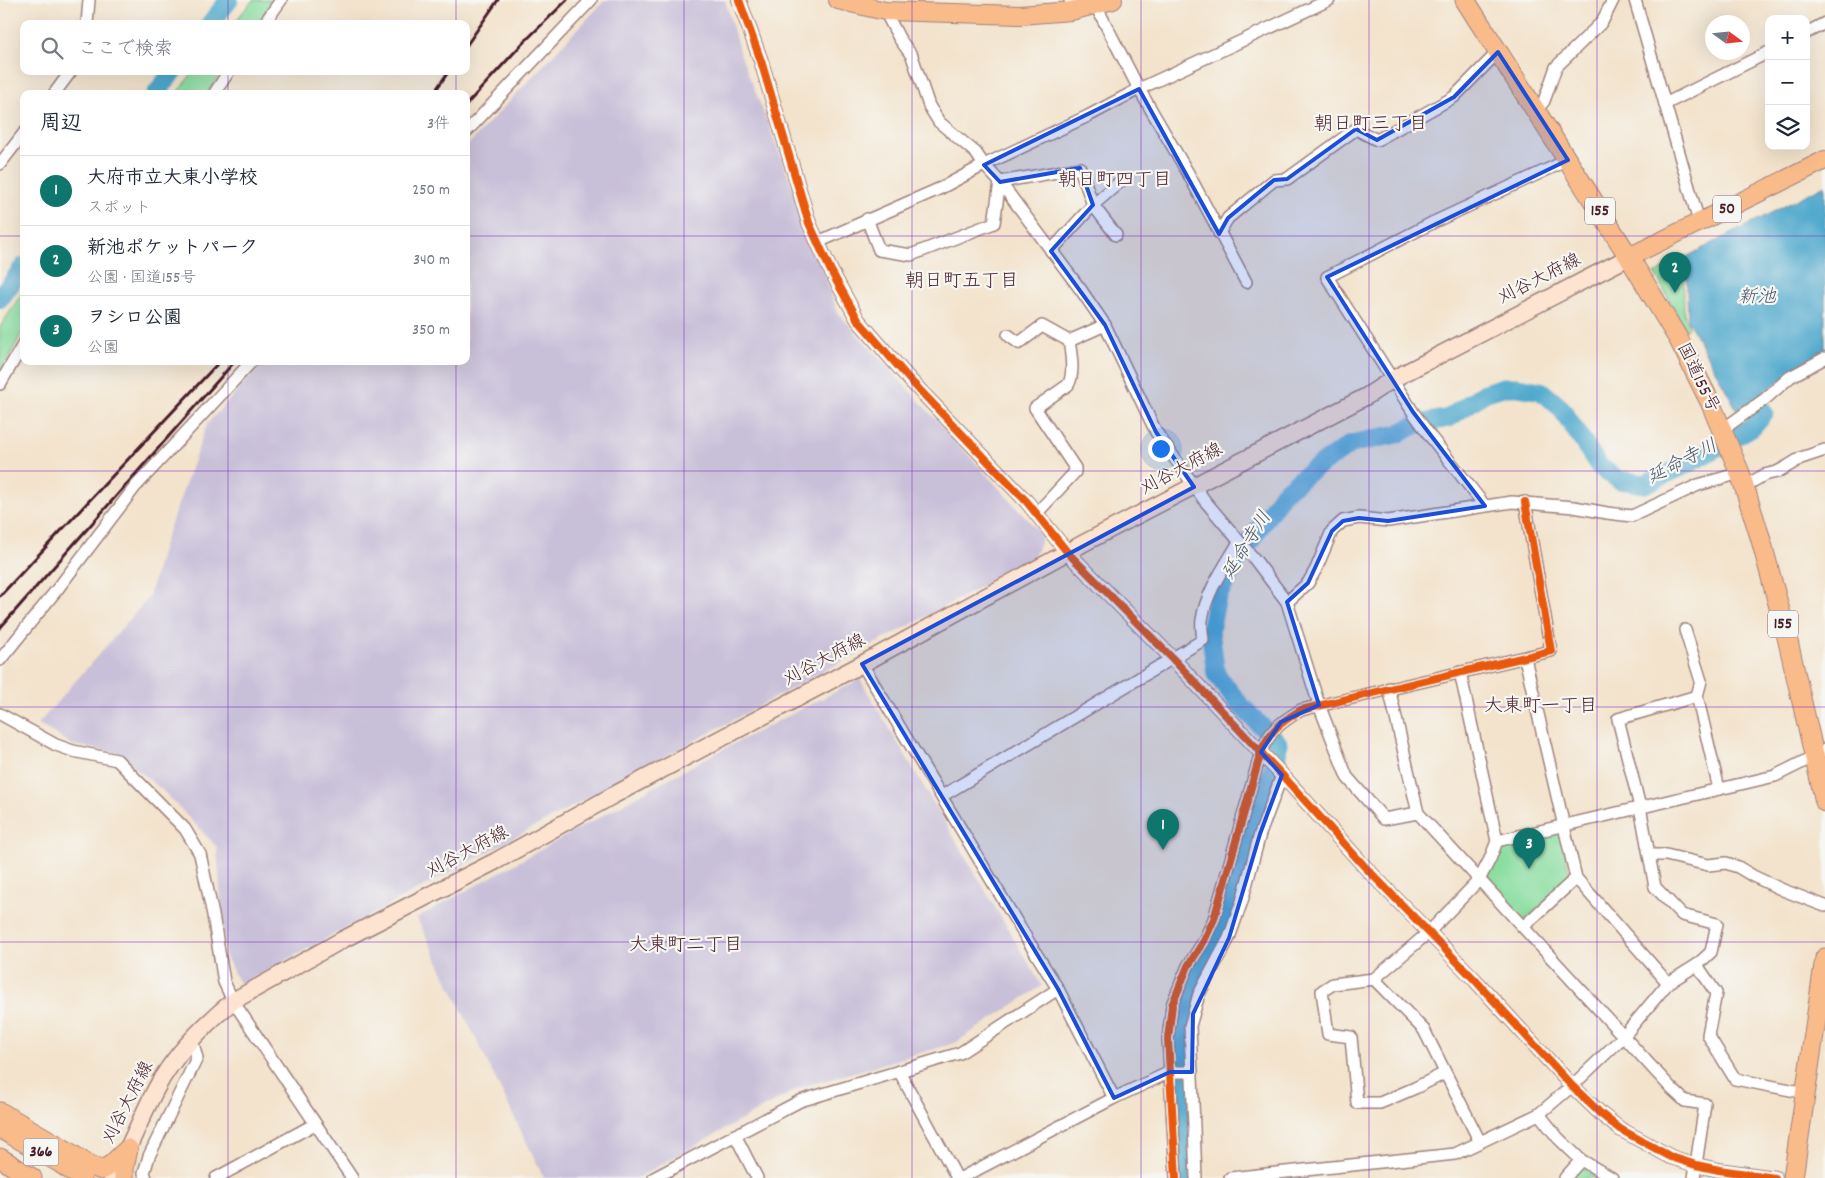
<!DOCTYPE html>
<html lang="ja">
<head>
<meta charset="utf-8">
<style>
  :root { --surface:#fff; --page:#f2f2f3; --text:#1f2937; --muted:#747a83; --line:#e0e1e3; --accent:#0f766e }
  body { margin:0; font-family:Dekko,"Klee One",sans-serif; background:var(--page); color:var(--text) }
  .controls { position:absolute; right:15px; top:15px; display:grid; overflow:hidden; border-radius:10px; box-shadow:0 5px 20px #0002 }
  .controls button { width:45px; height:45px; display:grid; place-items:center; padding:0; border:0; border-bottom:1px solid var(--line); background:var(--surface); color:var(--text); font:25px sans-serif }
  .compass { position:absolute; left:1705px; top:15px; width:45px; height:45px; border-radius:50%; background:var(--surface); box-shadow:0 5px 20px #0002; rotate:105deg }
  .you { position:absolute; left:1160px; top:448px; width:18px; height:18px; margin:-12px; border:4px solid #fff; border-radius:50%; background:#1a73e8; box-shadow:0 0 0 8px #1a73e833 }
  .badge { display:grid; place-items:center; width:32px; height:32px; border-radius:50%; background:var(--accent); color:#fff; font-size:16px; font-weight:700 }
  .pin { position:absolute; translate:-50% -41px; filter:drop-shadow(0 1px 2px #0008) }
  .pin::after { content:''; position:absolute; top:26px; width:18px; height:15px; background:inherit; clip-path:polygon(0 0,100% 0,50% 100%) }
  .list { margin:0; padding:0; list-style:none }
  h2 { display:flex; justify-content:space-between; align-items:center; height:65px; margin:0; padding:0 20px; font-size:21px }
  h2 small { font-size:16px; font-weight:400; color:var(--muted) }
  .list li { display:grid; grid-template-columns:32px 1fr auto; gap:15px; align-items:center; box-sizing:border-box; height:70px; padding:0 20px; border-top:1px solid var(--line) }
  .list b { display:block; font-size:19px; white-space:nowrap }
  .list p { margin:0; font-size:16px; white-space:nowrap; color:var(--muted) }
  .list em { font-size:16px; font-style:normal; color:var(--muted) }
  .icon { flex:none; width:28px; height:28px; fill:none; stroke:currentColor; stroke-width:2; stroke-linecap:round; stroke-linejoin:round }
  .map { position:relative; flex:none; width:1825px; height:1178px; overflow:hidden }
  .search { position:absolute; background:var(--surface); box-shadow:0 5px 20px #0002; left:20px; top:20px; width:450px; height:55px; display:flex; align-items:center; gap:12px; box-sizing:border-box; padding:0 18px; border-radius:10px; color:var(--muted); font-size:19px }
  .panel { position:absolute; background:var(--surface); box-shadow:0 5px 20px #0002; left:20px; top:90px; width:450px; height:275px; border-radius:10px }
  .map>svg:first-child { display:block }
  .industrial { fill:#c8bfd8 }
  .green { fill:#88dd9f; stroke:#697e65 }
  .water { fill:#50a9cd; stroke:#4d647c }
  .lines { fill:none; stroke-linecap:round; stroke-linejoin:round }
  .river { stroke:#50a9cd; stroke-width:19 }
  .minor-casing { stroke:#9e817c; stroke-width:14 }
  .tertiary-casing { stroke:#9e817c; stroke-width:16 }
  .secondary-casing { stroke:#9e817c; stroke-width:19 }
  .primary-casing { stroke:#9e817c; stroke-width:20 }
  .trunk-casing { stroke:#9e817c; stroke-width:21 }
  .minor { stroke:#fff; stroke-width:11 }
  .tertiary { stroke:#fff; stroke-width:14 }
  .secondary { stroke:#fde4d1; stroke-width:16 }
  .primary { stroke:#fabb8b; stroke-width:18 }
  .trunk { stroke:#fabb8b; stroke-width:19 }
  .rail { stroke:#4a1f2b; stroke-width:3 }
  .cycleway-casing { stroke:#f6f6f2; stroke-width:11 }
  .cycleway { stroke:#e8590c; stroke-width:8 }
  .marked { fill:#1d4ed8; fill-opacity:0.2; stroke:#1d4ed8; stroke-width:4; stroke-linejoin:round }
  .grid { fill:none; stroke:#7b2cbf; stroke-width:1; stroke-opacity:0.55 }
  .labels { text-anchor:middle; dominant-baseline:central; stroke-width:4.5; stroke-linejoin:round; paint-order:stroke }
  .shield { fill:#f6f6f2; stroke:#7e6067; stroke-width:1 }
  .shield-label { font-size:16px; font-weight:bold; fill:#4a1f2b }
  .street-label { font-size:18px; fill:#4a1f2b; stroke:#f6f6f2 }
  .neighbourhood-label { font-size:19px; fill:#4a1f2b; stroke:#f6f6f2 }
  .water-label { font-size:19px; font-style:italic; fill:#4c566c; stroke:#f6f6f2 }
</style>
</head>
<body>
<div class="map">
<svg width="1825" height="1178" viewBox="0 0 1825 1178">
  <rect width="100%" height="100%" fill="#f6f6f2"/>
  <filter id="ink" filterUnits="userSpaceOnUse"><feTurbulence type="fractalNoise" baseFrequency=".02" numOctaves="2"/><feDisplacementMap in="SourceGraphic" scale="10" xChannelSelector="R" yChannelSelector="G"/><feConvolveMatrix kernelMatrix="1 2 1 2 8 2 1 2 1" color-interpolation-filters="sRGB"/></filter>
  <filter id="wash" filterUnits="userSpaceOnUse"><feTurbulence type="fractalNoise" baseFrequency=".0096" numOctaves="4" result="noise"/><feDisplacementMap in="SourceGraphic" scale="20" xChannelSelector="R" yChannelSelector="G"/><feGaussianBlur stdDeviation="1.12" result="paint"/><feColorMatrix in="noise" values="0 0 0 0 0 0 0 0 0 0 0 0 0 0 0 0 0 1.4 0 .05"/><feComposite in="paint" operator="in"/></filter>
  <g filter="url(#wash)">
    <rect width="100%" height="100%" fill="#f3e3cc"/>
    <g class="industrial">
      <polygon points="605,0 725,0 739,50 794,190 838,313 1043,536 1033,559 240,985 225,955 217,847 162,790 117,753 73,745 38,724 149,597 163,546 207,424 265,361 466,361 466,147"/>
      <polygon points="860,679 1042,986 955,1043 799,1088 637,1178 544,1178 417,918 710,756"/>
    </g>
    <g class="green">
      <polygon points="253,0 274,0 256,24 233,24"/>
      <polygon points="194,71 222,71 206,94 176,94"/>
      <polygon points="1683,256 1684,313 1689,327 1686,330 1655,274"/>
      <polygon points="24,290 24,329 0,374 0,327"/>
      <polygon points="1561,831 1570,877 1523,922 1484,878 1499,844"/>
      <polygon points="1581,1167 1600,1178 1572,1178"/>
    </g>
    <polygon class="water" points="1825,185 1825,355 1804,364 1737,410 1688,321 1686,257"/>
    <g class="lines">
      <g class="river">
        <polyline points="210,24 229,0"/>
        <polyline points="156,94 173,71"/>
        <polyline points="0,299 24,266"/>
        <polyline points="1186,1178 1183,1156 1180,1025 1194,980 1228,915 1248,833 1277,757 1278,743 1241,706 1216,674 1210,630 1217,598 1235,564 1283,493 1308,473 1351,444 1397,434 1418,424 1449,418 1484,393 1503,387 1518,387 1541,391 1561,408 1599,466 1619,480 1645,484 1690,463 1752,427 1764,413 1754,399"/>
      </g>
    </g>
  </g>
  <g filter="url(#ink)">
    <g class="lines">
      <defs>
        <g id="minor">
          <polyline points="1070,0 1086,8"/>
          <polyline points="1635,0 1699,222"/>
          <polyline points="1096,6 1139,89 1188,173 1246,282"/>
          <polyline points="885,11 899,38 912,56 929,106 939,122 976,153 984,165 1000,182 1081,290 1105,325 1156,432 1205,501 1256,561 1287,602 1319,705 1347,777 1384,819 1418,813"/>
          <polyline points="87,24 89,0"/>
          <polyline points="264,24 281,0"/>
          <polyline points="1806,33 1825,23"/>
          <polyline points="54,94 71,71"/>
          <polyline points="214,94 229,71"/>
          <polyline points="1665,104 1769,52"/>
          <polyline points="1536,111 1544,101 1556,67 1602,22 1613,0"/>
          <polyline points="466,132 591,0"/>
          <polyline points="0,164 24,133"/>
          <polyline points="867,219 879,250 911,255 994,223 1000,182 1080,168 1093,205 1116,235"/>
          <polyline points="1219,233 1228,218 1274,180 1287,179 1356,129 1377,140 1454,97 1498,52"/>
          <polyline points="818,242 941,188 984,165 1088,116 1139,89 1329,0"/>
          <polyline points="1051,251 1093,205 1121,181"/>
          <polyline points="1008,335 1019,343 1042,326 1069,341 1105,325"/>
          <polyline points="0,384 24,343"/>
          <polyline points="1722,430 1765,399 1790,377 1825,358"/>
          <polyline points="1745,486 1764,475 1777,472 1788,466 1801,458 1825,450"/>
          <polyline points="1485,506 1430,436 1413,412 1327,277 1434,222 1568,160"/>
          <path d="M1036 514 1075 472V468L1035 408 1068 385C1075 374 1071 353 1069 341"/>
          <polyline points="1287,602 1308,583 1316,569 1332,531 1343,521 1359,518 1388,521 1512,502 1574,507 1607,513 1632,516 1698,485 1740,473"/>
          <polyline points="1685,630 1701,681 1697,696 1719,789"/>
          <polyline points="1525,658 1576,878 1668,983"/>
          <polyline points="0,660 59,587 135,487 252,361"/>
          <polyline points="862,664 1019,926 1058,989 1114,1098"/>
          <polyline points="1389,688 1418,813 1672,1089 1685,1101 1705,1104 1694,1178"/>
          <polyline points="0,714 56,745 73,751 117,760 185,829 200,854 213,915 224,982 233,1001 352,1178"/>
          <path d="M942 796 1203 640C1202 633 1201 626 1202 620 1206 592 1225 566 1239 542"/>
          <polyline points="1497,841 1775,776 1815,756 1825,749"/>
          <polyline points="1649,855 1666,855 1708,865 1726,863 1738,867 1753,876 1783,890 1825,906"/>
          <polyline points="1523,927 1576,878"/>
          <polyline points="1697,965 1716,993 1708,1035 1735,1079 1806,1093"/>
          <polyline points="1374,979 1424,1030 1480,1142"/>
          <polyline points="899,1071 957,1178"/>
          <polyline points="1445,1073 1415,1088 1380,1103 1357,1103 1351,1037 1328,1034 1322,991 1333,984 1374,979 1428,933 1479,880 1490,859 1497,841 1460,672"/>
          <polyline points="1539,1114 1572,1086 1623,1037 1668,983 1697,965 1711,952 1717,924 1682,915 1655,887 1640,807 1618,719 1697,696"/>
          <polyline points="735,1135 757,1178"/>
          <polyline points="146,1178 144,1173 149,1156 197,1058 192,1040"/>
          <polyline points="216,1178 315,1124"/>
          <polyline points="654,1178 800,1101 960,1053 1058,989"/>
          <polyline points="961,1178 1114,1098 1170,1072 1192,1072"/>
          <path d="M1176 1178 1168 1039 1172 1005 1188 966 1204 941 1214 919 1261 752C1270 730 1281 722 1301 710L1551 651 1525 502"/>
          <polyline points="1196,1178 1190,1026 1199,994 1229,938 1242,901 1260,834 1282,775"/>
          <polyline points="1230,1178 1455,1154 1539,1114 1558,1138 1581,1160 1612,1178"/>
          <polyline points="1565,1178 1581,1160"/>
        </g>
        <polyline id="tertiary" points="739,0 761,61 809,223 830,269 858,320 910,380 1027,502 1068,553 1172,658 1282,775 1365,867 1475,980 1572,1086 1601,1114 1620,1129 1671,1157 1696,1165 1719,1170 1775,1178"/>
        <path id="secondary" d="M112 1178 119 1167C132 1141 143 1113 157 1087 175 1053 204 1025 233 1001L342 940 496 861 612 796 862 664 1084 543 1367 396 1393 379 1629 257"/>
        <g id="primary">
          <polyline points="838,0 885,11 1020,15 1071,11 1113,0"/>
          <polyline points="1629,257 1825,160"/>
        </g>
        <g id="trunk">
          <polyline points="1465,0 1629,257 1679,340 1710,402 1740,473 1761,540 1787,637 1825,802"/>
          <polyline points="0,1112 64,1149 90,1166 102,1170 111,1165 128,1149"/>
          <polyline points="0,1128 60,1163 82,1178"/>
          <polyline points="0,1158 32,1178"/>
          <polyline points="124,1178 124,1168 128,1149"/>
          <polyline points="1793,1178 1825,958"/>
        </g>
      </defs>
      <use href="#minor" class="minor-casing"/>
      <use href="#tertiary" class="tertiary-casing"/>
      <use href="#secondary" class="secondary-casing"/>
      <use href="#primary" class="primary-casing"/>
      <use href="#trunk" class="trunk-casing"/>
      <use href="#minor" class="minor"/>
      <use href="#tertiary" class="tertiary"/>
      <use href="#secondary" class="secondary"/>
      <use href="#primary" class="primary"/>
      <use href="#trunk" class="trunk"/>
      <g class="rail">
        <polyline points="466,46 498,0"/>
        <polyline points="433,94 449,71"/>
        <polyline points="466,105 522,44 567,0"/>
        <polyline points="0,596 220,361"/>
        <polyline points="0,628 235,361"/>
      </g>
      <defs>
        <g id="cycleway">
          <polyline points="739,0 761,61 809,223 830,269 858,320 910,380 1027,502 1068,553 1172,658 1282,775 1365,867 1475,980 1572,1086 1601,1114 1620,1129 1671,1157 1696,1165 1719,1170 1775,1178"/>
          <path d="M1176 1178 1168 1039 1172 1005 1188 966 1204 941 1214 919 1261 752C1270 730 1281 722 1301 710L1551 651 1525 502"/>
        </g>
      </defs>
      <use href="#cycleway" class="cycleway-casing"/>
      <use href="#cycleway" class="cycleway"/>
    </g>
  </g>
  <path class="marked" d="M1498 52 1568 160 1327 277 1413 412 1485 506 1388 521 1359 518 1343 521 1332 531 1308 583 1287 602 1319 705 1281 722 1261 752 1282 775 1260 834 1229 938 1193 1014 1192 1072H1170L1114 1098 1058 989 862 664 1194 487 1156 432 1105 325 1051 251 1093 205 1080 168 1000 182 984 165 1139 89 1219 234 1228 218 1274 180 1287 179 1356 129 1377 140 1454 97Z"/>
  <path class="grid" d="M228 0V24M456 0V24M684 0V1178M912 0V1178M1141 0V1178M1369 0V1178M1597 0V1178M228 71V94M456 71V94M0 236H24M466 236H1825M228 361V1178M456 361V1178M0 471H1825M0 707H1825M0 942H1825"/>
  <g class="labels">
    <g class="shield">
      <rect x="1713" y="195.5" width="28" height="27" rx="4"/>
      <rect x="1585" y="197.5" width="30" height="27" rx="4"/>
      <rect x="1768" y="610.5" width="30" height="27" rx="4"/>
      <rect x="23.5" y="1138.5" width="35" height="27" rx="4"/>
    </g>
    <g class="shield-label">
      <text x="1727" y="209">50</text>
      <text x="1600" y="211">155</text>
      <text x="1783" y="624">155</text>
      <text x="41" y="1152">366</text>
    </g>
    <g class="street-label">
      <text transform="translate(1540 280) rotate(-27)">刈谷大府線</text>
      <text transform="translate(1697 378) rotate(64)">国道155号</text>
      <text transform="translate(1182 470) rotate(-28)">刈谷大府線</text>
      <text transform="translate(825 661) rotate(-28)">刈谷大府線</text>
      <text transform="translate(468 853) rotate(-28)">刈谷大府線</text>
      <text transform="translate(129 1103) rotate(-63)">刈谷大府線</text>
    </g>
    <g class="neighbourhood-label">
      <text x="1371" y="125">朝日町三丁目</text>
      <text x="1115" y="181">朝日町四丁目</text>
      <text x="962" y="282">朝日町五丁目</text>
      <text x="1541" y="707">大東町一丁目</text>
      <text x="686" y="946">大東町二丁目</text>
    </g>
    <g class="water-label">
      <text x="1757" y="298">新池</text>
      <text transform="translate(1683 463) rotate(-27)">延命寺川</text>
      <text transform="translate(1248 546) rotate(-58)">延命寺川</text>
    </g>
  </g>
</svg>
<div class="controls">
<button>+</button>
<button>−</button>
<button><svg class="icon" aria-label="layers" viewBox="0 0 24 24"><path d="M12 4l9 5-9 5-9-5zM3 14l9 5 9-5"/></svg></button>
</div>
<svg class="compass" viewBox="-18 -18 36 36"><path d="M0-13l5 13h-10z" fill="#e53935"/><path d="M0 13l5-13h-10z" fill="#747a83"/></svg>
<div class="you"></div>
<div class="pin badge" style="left:1163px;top:850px">1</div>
<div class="pin badge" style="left:1675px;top:293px">2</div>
<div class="pin badge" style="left:1529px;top:869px">3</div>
<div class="search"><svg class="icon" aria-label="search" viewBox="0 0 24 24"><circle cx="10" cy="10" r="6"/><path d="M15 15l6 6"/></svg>ここで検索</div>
<section class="panel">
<h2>周辺<small>3件</small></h2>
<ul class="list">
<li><span class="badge">1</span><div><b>大府市立大東小学校</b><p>スポット</p></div><em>250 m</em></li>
<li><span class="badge">2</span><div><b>新池ポケットパーク</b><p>公園 · 国道155号</p></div><em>340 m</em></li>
<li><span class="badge">3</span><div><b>ヲシロ公園</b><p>公園</p></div><em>350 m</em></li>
</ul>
</section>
</div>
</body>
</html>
